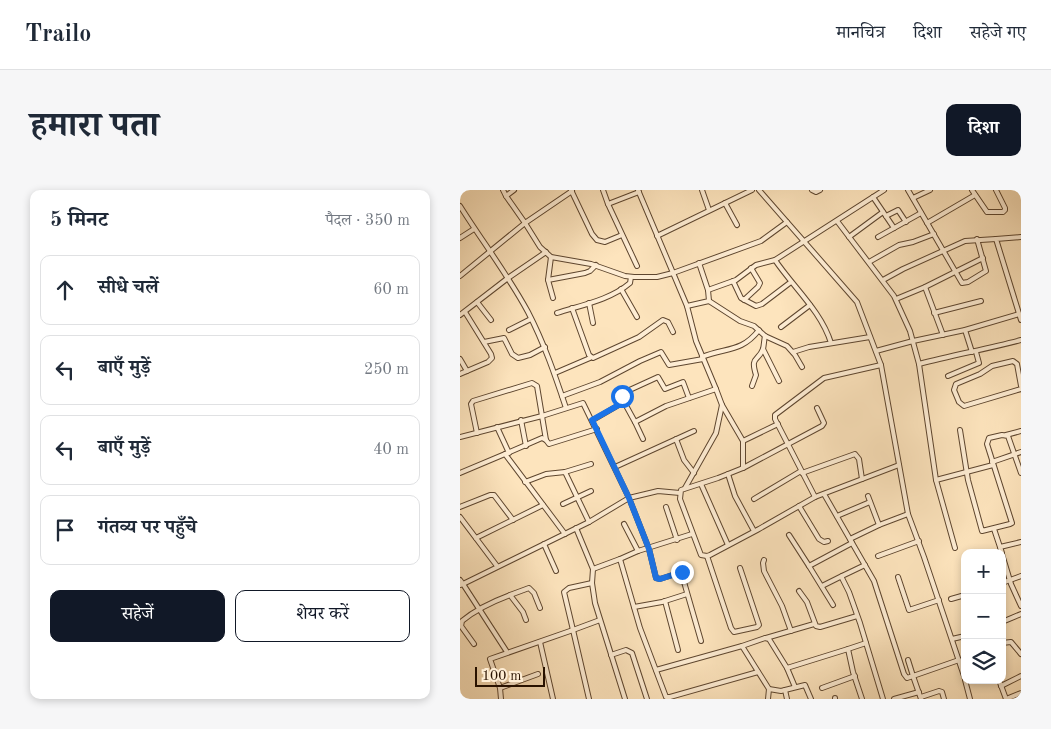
<!DOCTYPE html>
<html lang="hi">
<head>
<meta charset="utf-8">
<style>
  :root { --surface:#fff; --page:#f6f6f7; --text:#1f2937; --muted:#747a83; --line:#e0e1e3; --accent:#111827 }
  body { margin:0; font-family:"Old Standard TT","Noto Serif Devanagari",serif; background:var(--page); color:var(--text) }
  .controls { position:absolute; right:15px; bottom:15px; display:grid; overflow:hidden; border-radius:10px; box-shadow:0 2px 8px #0003 }
  .controls button { width:45px; height:45px; display:grid; place-items:center; padding:0; border:0; border-bottom:1px solid var(--line); background:var(--surface); color:var(--text); font:25px sans-serif }
  .scale { position:absolute; left:15px; bottom:12px; width:70px; box-sizing:border-box; padding-left:5px; border:2px solid #291200; border-top:0; font-size:14px; line-height:18px; white-space:nowrap; color:#291200; -webkit-text-stroke:4px #feedd4; paint-order:stroke }
  .stop { position:absolute; width:15px; height:15px; margin:-11px; border:4px solid #1a73e8; border-radius:50%; background:#fff }
  .stop.end { background:#1a73e8; border-color:#fff; box-shadow:0 1px 5px #0008 }
  .list { margin:0; padding:0; list-style:none }
  h2 { display:flex; justify-content:space-between; align-items:center; height:65px; margin:0; padding:0 20px; font-size:21px }
  h2 small { font-size:16px; font-weight:400; color:var(--muted) }
  .list li { display:grid; grid-template-columns:32px 1fr auto; gap:15px; align-items:center; box-sizing:border-box; height:70px; margin:0 10px 10px; padding:0 10px; border:1px solid var(--line); border-radius:10px }
  .list b { display:block; font-size:19px; white-space:nowrap }
  .list em { font-size:16px; font-style:normal; color:var(--muted) }
  .actions { display:flex; gap:10px; padding:15px 20px }
  .actions a { flex:1; padding:11px 0; border:1px solid var(--accent); border-radius:10px; text-align:center; font-size:18px; color:var(--accent) }
  .actions .main { background:var(--accent); color:#fff }
  .icon { flex:none; width:28px; height:28px; fill:none; stroke:currentColor; stroke-width:2; stroke-linecap:round; stroke-linejoin:round }
  .map { position:relative; flex:none; width:561px; height:509px; overflow:hidden; border-radius:10px }
  header { display:flex; align-items:center; gap:30px; box-sizing:border-box; height:70px; padding:0 25px; background:var(--surface); border-bottom:1px solid var(--line) }
  header strong { font-size:24px }
  nav { display:flex; gap:28px; margin-inline-start:auto; font-size:18px }
  .intro { display:flex; align-items:center; justify-content:space-between; box-sizing:border-box; height:120px; padding:0 30px }
  h1 { margin:0; font-size:35px }
  .button { padding:12px 22px; border-radius:10px; background:var(--accent); color:#fff; font-size:18px; font-weight:700 }
  main { display:flex; gap:30px; padding:0 30px }
  aside { flex:1; background:var(--surface); border-radius:10px; box-shadow:0 2px 8px #0003 }
  .map>svg:first-child { display:block }
  .lines { fill:none; stroke-linecap:round; stroke-linejoin:round }
  .minor-casing { stroke:#5e462f; stroke-width:6 }
  .minor { stroke:#feedd4; stroke-width:4 }
  .route { stroke:#1a73e8; stroke-width:6 }
</style>
</head>
<body>
<header>
<strong>Trailo</strong>
<nav><a>मानचित्र</a><a>दिशा</a><a>सहेजे गए</a></nav>
</header>
<div class="intro"><h1>हमारा पता</h1><a class="button">दिशा</a></div>
<main>
<aside>
<h2>5 मिनट<small>पैदल · 350 m</small></h2>
<ul class="list">
<li><svg class="icon" aria-label="ahead" viewBox="0 0 24 24"><path d="M12 20V5M6 11l6-6 6 6"/></svg><div><b>सीधे चलें</b></div><em>60 m</em></li>
<li><svg class="icon" aria-label="left" viewBox="0 0 24 24"><path d="M17 20v-9H6M10 6l-5 5 5 5"/></svg><div><b>बाएँ मुड़ें</b></div><em>250 m</em></li>
<li><svg class="icon" aria-label="left" viewBox="0 0 24 24"><path d="M17 20v-9H6M10 6l-5 5 5 5"/></svg><div><b>बाएँ मुड़ें</b></div><em>40 m</em></li>
<li><svg class="icon" aria-label="arrive" viewBox="0 0 24 24"><path d="M6 21V4h12l-3 4 3 4H6"/></svg><div><b>गंतव्य पर पहुँचे</b></div></li>
</ul>
<div class="actions"><a class="main">सहेजें</a><a>शेयर करें</a></div>
</aside>
<div class="map">
<svg width="561" height="509" viewBox="0 0 561 509">
  <rect width="100%" height="100%" fill="#fde4bd"/>
  <filter id="stains"><feTurbulence type="fractalNoise" baseFrequency=".004" numOctaves="4"/><feColorMatrix values="0 0 0 0 .2 0 0 0 0 .09 0 0 0 0 .02 0 0 0 .5 -.17"/></filter>
  <radialGradient id="worn" r=".72"><stop offset=".6" stop-color="#630" stop-opacity="0"/><stop offset="1" stop-color="#630" stop-opacity=".3"/></radialGradient>
  <g class="lines">
    <defs>
      <g id="minor">
        <polyline points="43,0 46,6 54,0"/>
        <polyline points="111,0 132,44 137,50 145,52 162,45"/>
        <polyline points="143,0 148,14 179,2"/>
        <polyline points="178,0 227,116 236,151 256,199 262,215 283,251 283,278"/>
        <polyline points="242,0 249,20"/>
        <polyline points="299,0 397,112 421,175 448,324 464,367 505,489"/>
        <polyline points="352,0 356,2 360,0"/>
        <polyline points="448,0 502,93 508,92 526,81 517,49"/>
        <polyline points="512,0 527,22 543,22 545,20 545,18 536,0"/>
        <polyline points="46,6 65,33 112,1"/>
        <polyline points="413,7 434,38"/>
        <polyline points="453,8 470,0"/>
        <polyline points="265,13 277,35"/>
        <polyline points="148,14 177,76"/>
        <path d="M0 16C22 51 48 85 68 122 84 153 95 185 106 218"/>
        <polyline points="426,26 438,20 446,32"/>
        <polyline points="377,31 434,106 450,141 459,174 476,290 495,358"/>
        <polyline points="467,33 515,5"/>
        <polyline points="197,46 292,0"/>
        <polyline points="389,47 423,22"/>
        <polyline points="418,47 461,23"/>
        <polyline points="561,47 536,49 561,130"/>
        <polyline points="0,48 14,39"/>
        <polyline points="91,67 88,90 93,108"/>
        <path d="M315 70C334 98 361 121 371 153"/>
        <polyline points="409,72 439,55 453,52 474,44"/>
        <polyline points="239,73 248,100"/>
        <polyline points="0,86 65,33 80,57 91,67 131,74 165,86 174,87 197,87 213,83 301,51 327,32"/>
        <polyline points="88,90 125,83 130,81 136,75"/>
        <polyline points="423,90 443,79 505,51 536,49"/>
        <polyline points="273,91 281,108 296,116 302,114 331,92"/>
        <polyline points="465,97 483,145"/>
        <polyline points="161,99 177,127"/>
        <polyline points="436,109 465,97 523,68"/>
        <polyline points="284,110 298,97 300,93 291,78"/>
        <polyline points="249,111 280,131 294,136 305,146 327,156 335,165 342,177"/>
        <polyline points="17,112 31,130"/>
        <polyline points="129,113 133,133"/>
        <polyline points="227,116 249,111 248,100 276,90 296,75 315,70 424,0"/>
        <polyline points="112,118 129,165 133,168 179,147 203,130 208,132 213,142"/>
        <path d="M97 123C122 115 150 110 170 93L171 87"/>
        <polyline points="474,123 521,111"/>
        <polyline points="0,125 48,88 86,62"/>
        <polyline points="321,137 350,115"/>
        <polyline points="49,140 71,129"/>
        <polyline points="505,140 512,162"/>
        <polyline points="24,152 44,148 52,164 58,168 70,165 85,157"/>
        <polyline points="303,159 319,191"/>
        <polyline points="416,161 453,151 505,140 559,124"/>
        <polyline points="333,162 349,157 410,147"/>
        <path d="M242 167C266 157 281 163 299 140"/>
        <polyline points="0,169 7,181"/>
        <path d="M459 174C493 165 527 159 561 150"/>
        <polyline points="95,183 130,168"/>
        <polyline points="0,184 28,172 32,168 31,164 5,122"/>
        <polyline points="488,186 519,173 516,162"/>
        <path d="M292 196 296 185C290 166 298 172 303 159 304 155 304 150 305 146"/>
        <polyline points="561,196 557,174 553,171 532,176 520,184 496,194 494,200 499,212 504,216 561,199"/>
        <polyline points="102,206 140,192 180,171 201,162 209,175 243,169"/>
        <polyline points="164,212 162,207 163,203 198,187 205,199 223,192 229,208"/>
        <polyline points="357,218 364,233 362,236 283,278 258,288 221,300 220,309 241,365 247,366 250,365 299,339 355,307 439,275"/>
        <polyline points="61,230 66,256"/>
        <polyline points="133,230 164,212 175,232 206,216 256,199"/>
        <polyline points="175,232 183,249"/>
        <polyline points="37,237 49,263"/>
        <polyline points="500,240 508,290 522,341 550,334 552,333 527,254 529,248 542,245 548,246 561,283"/>
        <polyline points="17,243 11,214 13,211 72,193 77,196 86,250"/>
        <polyline points="546,245 561,241"/>
        <polyline points="0,247 82,226 123,213 169,308 129,332 3,394 0,390"/>
        <polyline points="216,249 224,270 234,283"/>
        <polyline points="283,251 318,234"/>
        <polyline points="45,264 82,248 86,250 89,254 137,239"/>
        <polyline points="532,272 561,262"/>
        <polyline points="155,277 234,241"/>
        <polyline points="105,282 131,274"/>
        <polyline points="0,283 45,264 105,344"/>
        <polyline points="342,283 395,264 399,269 402,289"/>
        <polyline points="268,284 275,306 294,341"/>
        <polyline points="476,290 533,275"/>
        <polyline points="65,292 86,284 105,282 129,332"/>
        <polyline points="241,294 268,355"/>
        <polyline points="225,298 256,243 262,215"/>
        <polyline points="220,303 198,301 169,308 189,359 196,388 200,389 222,382"/>
        <polyline points="364,304 414,391 444,484 447,488 453,486 461,509"/>
        <polyline points="408,306 419,335"/>
        <polyline points="355,307 315,229 315,225 364,188 421,175"/>
        <polyline points="294,309 341,281"/>
        <polyline points="103,314 131,301"/>
        <polyline points="339,316 359,349 364,352 368,351"/>
        <polyline points="0,317 30,305 34,305 53,330"/>
        <polyline points="206,317 217,350"/>
        <polyline points="377,326 410,312"/>
        <polyline points="0,327 37,376"/>
        <polyline points="164,334 178,361"/>
        <polyline points="116,338 133,379 160,369 180,438 206,507 210,507 298,482"/>
        <polyline points="534,339 542,363"/>
        <polyline points="329,345 349,376"/>
        <polyline points="16,348 83,315"/>
        <polyline points="390,349 419,335 448,324"/>
        <polyline points="84,354 96,381"/>
        <polyline points="540,357 561,352"/>
        <polyline points="542,364 551,394 561,416"/>
        <polyline points="247,366 271,438 274,442 297,437 299,435 280,378"/>
        <polyline points="418,366 459,351"/>
        <polyline points="160,369 178,361 232,344"/>
        <polyline points="304,370 303,373 304,381 322,416 331,441"/>
        <polyline points="405,375 382,386 382,388 389,402 400,433 423,509"/>
        <polyline points="133,379 132,393 135,413 165,509"/>
        <polyline points="227,379 223,381 222,385 241,451"/>
        <polyline points="438,387 449,420 479,410"/>
        <polyline points="132,393 109,398 104,402 113,440 140,430"/>
        <polyline points="542,393 561,386"/>
        <polyline points="0,395 3,394 47,462"/>
        <polyline points="362,396 382,386"/>
        <polyline points="339,401 347,412 356,436 360,437 397,426"/>
        <polyline points="50,405 69,398 74,403 80,418"/>
        <polyline points="491,409 505,405"/>
        <polyline points="205,411 218,460"/>
        <polyline points="373,415 349,376 392,353"/>
        <polyline points="174,417 202,412 227,404"/>
        <polyline points="542,432 561,424"/>
        <polyline points="306,448 354,434"/>
        <polyline points="492,449 505,446"/>
        <polyline points="80,452 93,509"/>
        <polyline points="542,453 551,452 561,464"/>
        <path d="M14 454 1 436 2 431C15 420 34 411 50 405L63 422 66 430"/>
        <polyline points="388,459 406,453"/>
        <polyline points="151,465 166,460 172,463 187,509"/>
        <polyline points="448,470 453,486 499,470"/>
        <polyline points="327,478 335,497"/>
        <polyline points="196,480 282,456"/>
        <polyline points="505,490 510,509"/>
        <polyline points="539,490 546,509"/>
        <polyline points="541,496 561,486"/>
        <polyline points="40,498 78,484"/>
        <polyline points="362,498 395,486"/>
        <polyline points="325,500 327,509"/>
        <polyline points="461,507 479,501 482,502 484,509"/>
        <polyline points="375,508 375,509"/>
        <polyline points="41,509 40,498 30,469 113,440 129,509"/>
        <polyline points="308,509 309,499"/>
        <polyline points="351,509 345,495 321,501 309,499 282,456 305,448 309,449 327,478 388,459 393,482 402,509"/>
        <polyline points="434,509 459,502"/>
        <polyline points="546,509 561,503"/>
      </g>
    </defs>
    <use href="#minor" class="minor-casing"/>
    <use href="#minor" class="minor"/>
  </g>
  <g class="lines">
    <polyline class="route" points="162,206 164,212 132,230 169,308 189,359 196,388 200,389 222,382"/>
  </g>
  <rect width="100%" height="100%" filter="url(#stains)"/>
  <rect width="100%" height="100%" fill="url(#worn)"/>
</svg>
<div class="controls">
<button>+</button>
<button>−</button>
<button><svg class="icon" aria-label="layers" viewBox="0 0 24 24"><path d="M12 4l9 5-9 5-9-5zM3 14l9 5 9-5"/></svg></button>
</div>
<div class="scale">100 m</div>
<div class="stop" style="left:162px;top:206px"></div>
<div class="stop end" style="left:222px;top:382px"></div>
</div>
</main>
</body>
</html>
